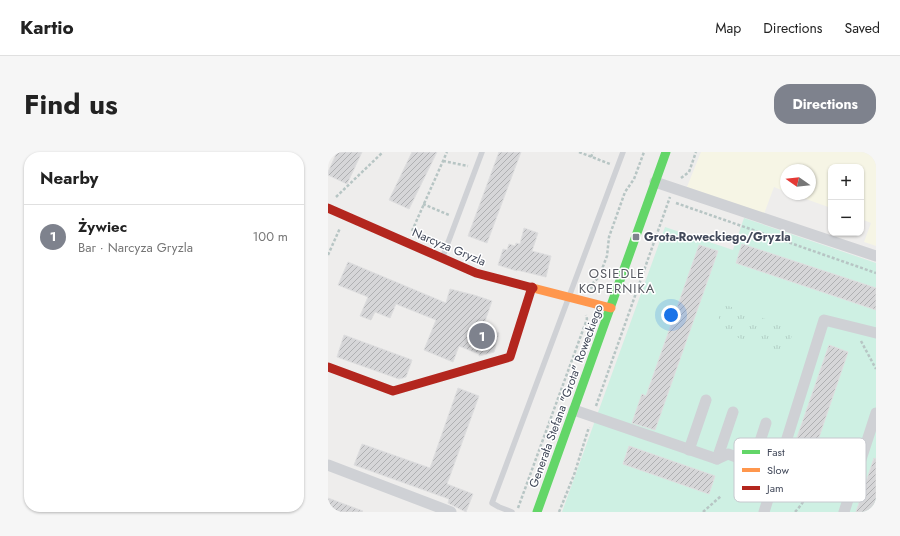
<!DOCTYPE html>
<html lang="en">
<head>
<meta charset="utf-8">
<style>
  :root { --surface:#fff; --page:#f6f6f6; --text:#222; --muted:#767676; --line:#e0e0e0; --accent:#7e828d }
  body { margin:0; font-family:Jost,sans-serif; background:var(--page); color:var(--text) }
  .controls { position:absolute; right:12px; top:12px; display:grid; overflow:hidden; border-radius:8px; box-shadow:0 1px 3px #0004 }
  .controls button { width:36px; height:36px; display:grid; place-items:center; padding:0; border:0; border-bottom:1px solid var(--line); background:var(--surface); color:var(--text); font:20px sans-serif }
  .compass { position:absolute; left:452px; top:12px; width:36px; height:36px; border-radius:50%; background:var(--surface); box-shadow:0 1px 3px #0004; rotate:284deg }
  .you { position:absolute; left:343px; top:163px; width:14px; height:14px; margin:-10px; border:3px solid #fff; border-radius:50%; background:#1a73e8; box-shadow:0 0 0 6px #1a73e833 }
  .badge { display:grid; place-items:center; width:26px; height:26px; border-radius:50%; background:var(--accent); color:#fff; font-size:13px; font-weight:700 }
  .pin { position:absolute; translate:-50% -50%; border:2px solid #fff; box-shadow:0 1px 4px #0006 }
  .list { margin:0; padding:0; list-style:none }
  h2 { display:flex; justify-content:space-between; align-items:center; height:52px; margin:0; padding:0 16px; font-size:17px }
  h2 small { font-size:13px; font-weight:400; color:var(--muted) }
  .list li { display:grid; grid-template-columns:26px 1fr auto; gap:12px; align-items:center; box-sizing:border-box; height:64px; padding:0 16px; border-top:1px solid var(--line) }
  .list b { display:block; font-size:15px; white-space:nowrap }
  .list p { margin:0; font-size:13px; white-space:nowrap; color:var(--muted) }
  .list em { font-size:13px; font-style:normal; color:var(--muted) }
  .map { position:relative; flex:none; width:548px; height:360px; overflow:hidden; border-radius:16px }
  header { display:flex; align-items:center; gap:24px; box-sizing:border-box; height:56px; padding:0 20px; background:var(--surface); border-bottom:1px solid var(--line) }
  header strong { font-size:19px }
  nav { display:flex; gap:22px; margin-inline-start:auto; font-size:14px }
  .intro { display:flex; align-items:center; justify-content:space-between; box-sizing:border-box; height:96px; padding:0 24px }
  h1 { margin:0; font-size:28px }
  .button { padding:10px 18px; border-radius:16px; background:var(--accent); color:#fff; font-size:14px; font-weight:700 }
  main { display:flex; gap:24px; padding:0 24px }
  aside { flex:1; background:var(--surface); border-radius:16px; box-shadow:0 1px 3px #0004 }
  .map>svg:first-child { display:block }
  .commercial { fill:#f6f5e5 }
  .grass { fill:#cef0e3 }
  .park { fill:url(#park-tufts) }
  .building { fill:url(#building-hatch); stroke:#dededf }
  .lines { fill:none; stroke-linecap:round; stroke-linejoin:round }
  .path { stroke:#b7c5c4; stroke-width:2.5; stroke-dasharray:3 2; stroke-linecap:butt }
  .lane { stroke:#cfd1d5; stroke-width:5.5 }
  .street { stroke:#cfd1d5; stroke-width:11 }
  .fast { stroke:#63d668; stroke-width:9 }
  .slow { stroke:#ff974d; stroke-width:9 }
  .jam { stroke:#b3261e; stroke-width:9 }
  .poi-dot { fill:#7e828d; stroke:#fff; stroke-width:1.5 }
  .labels { text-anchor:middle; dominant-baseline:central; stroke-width:3; stroke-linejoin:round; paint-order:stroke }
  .poi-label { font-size:12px; font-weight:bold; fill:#42495a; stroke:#fff; text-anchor:start }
  .street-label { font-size:12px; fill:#42495a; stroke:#fff }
  .neighbourhood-label { font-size:13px; letter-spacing:1px; fill:#575961; stroke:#fff }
  .key { fill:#fff; stroke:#c6c8ce; stroke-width:1 }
  .key-label { font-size:11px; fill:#42495a }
</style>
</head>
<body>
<header>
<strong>Kartio</strong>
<nav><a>Map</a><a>Directions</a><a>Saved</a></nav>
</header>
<div class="intro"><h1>Find us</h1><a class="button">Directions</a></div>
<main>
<aside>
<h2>Nearby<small></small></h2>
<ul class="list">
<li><span class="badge">1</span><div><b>Żywiec</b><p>Bar · Narcyza Gryzla</p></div><em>100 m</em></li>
</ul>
</aside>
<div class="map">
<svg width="548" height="360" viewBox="0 0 548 360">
  <defs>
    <pattern id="park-tufts" width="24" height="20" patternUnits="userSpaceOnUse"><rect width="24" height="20" fill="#cef0e3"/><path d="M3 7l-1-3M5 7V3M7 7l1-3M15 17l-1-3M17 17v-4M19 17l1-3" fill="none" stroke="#b2cfc5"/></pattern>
    <pattern id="building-hatch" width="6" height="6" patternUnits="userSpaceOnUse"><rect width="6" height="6" fill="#d6d6d8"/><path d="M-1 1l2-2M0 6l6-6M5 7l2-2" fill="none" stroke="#afb0b2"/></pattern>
  </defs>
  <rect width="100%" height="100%" fill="#eeedec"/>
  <polygon class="commercial" points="373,0 548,0 548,94 536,90 543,71 533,67 533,15 503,15 503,56 464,42 482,42 482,18 458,18 458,40 446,35 436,62 359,35"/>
  <polygon class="grass" points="416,66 548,111 548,360 234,360 337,75 405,98"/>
  <polygon class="park" points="392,151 466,177 458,202 390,179"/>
  <g class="building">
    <polygon points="9,0 34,0 19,32 0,23 0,20"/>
    <polygon points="84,0 109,0 81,57 61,48"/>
    <polygon points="171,0 193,0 159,91 140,84"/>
    <polygon points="196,76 210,81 204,99 223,104 218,125 189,118 189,119 170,113 175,97 179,98 181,92 187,94 188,91 192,92"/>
    <polygon points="414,92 548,136 548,158 408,111"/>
    <polygon points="371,93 390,99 327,278 304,271 314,242 318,244"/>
    <polygon points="20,110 118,151 122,137 146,143 164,149 155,175 171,181 166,200 151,204 151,202 131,194 125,210 96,198 108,168 68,152 62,166 47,160 43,168 32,164 40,145 10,133"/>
    <polygon points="16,183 84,208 78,225 71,227 9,205"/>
    <polygon points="501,193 520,200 469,350 449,343"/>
    <polygon points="130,236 151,244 119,332 145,342 138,360 120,351 121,347 26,313 34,292 102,316"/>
    <polygon points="301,294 387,324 381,342 295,312"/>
    <polygon points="546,306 548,307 548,360 528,360"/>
    <polygon points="0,346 35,359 34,360 0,360"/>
  </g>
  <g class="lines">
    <g class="path">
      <polyline points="251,0 282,12"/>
      <polyline points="263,5 265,0"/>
      <polyline points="115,9 140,14"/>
      <polyline points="353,26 361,20 368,0"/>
      <polyline points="8,45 55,0"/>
      <polyline points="348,51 548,121"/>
      <polyline points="95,52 121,63"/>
      <polyline points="84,79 119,0"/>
      <polyline points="0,103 12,76"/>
      <polyline points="263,137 265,131 271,125 279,104 281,85 297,40 306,27 316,0"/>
      <polyline points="533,189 548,217"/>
      <polyline points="268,254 342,45"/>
      <polyline points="190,356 259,167 258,163"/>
      <polyline points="231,360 246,323 261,275"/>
      <polyline points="375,360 393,344"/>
      <path d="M467 360C474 353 478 344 485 338 495 329 507 324 518 317"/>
    </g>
    <g class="lane">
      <polyline points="115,104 154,0"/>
      <polyline points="184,360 171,355 164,351 295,0"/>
    </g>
    <g class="street">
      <polyline points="327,30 548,104"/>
      <polyline points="246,258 389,307 400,302 425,311 438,271"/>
      <polyline points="361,298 378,248"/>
      <polyline points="389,307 405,260"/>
      <polyline points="0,313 123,360"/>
      <polyline points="436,360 496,168 548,181"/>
      <polyline points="516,360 548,261"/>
    </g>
    <polyline class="fast" points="209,360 338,0"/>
    <polyline class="slow" points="205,136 283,156"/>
    <g class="jam">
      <polyline points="0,56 148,121 205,136"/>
      <polyline points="0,215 65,239 182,205 204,135"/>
    </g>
  </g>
  <rect class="poi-dot" x="304" y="81" width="8" height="8" rx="2"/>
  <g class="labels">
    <g class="poi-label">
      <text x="316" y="85">Grota-Roweckiego/Gryzla</text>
    </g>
    <g class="street-label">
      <text transform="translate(121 95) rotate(23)">Narcyza Gryzla</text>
      <text transform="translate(238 244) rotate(-70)">Generała Stefana "Grota" Roweckiego</text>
    </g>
    <g class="neighbourhood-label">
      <text x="289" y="121">OSIEDLE<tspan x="289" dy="15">KOPERNIKA</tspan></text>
    </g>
  </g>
  <rect x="406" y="286" width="132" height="64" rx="6" class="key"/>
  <rect x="414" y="298" width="18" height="4" fill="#63d668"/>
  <rect x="414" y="316" width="18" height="4" fill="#ff974d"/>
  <rect x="414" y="334" width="18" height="4" fill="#b3261e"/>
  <g class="key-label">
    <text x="439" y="304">Fast</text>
    <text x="439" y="322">Slow</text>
    <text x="439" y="340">Jam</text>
  </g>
</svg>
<div class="controls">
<button>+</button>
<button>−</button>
</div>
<svg class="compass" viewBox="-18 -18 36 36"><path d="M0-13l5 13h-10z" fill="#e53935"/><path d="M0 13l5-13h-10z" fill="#767676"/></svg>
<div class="you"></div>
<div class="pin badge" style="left:154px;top:184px">1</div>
</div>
</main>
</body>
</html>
